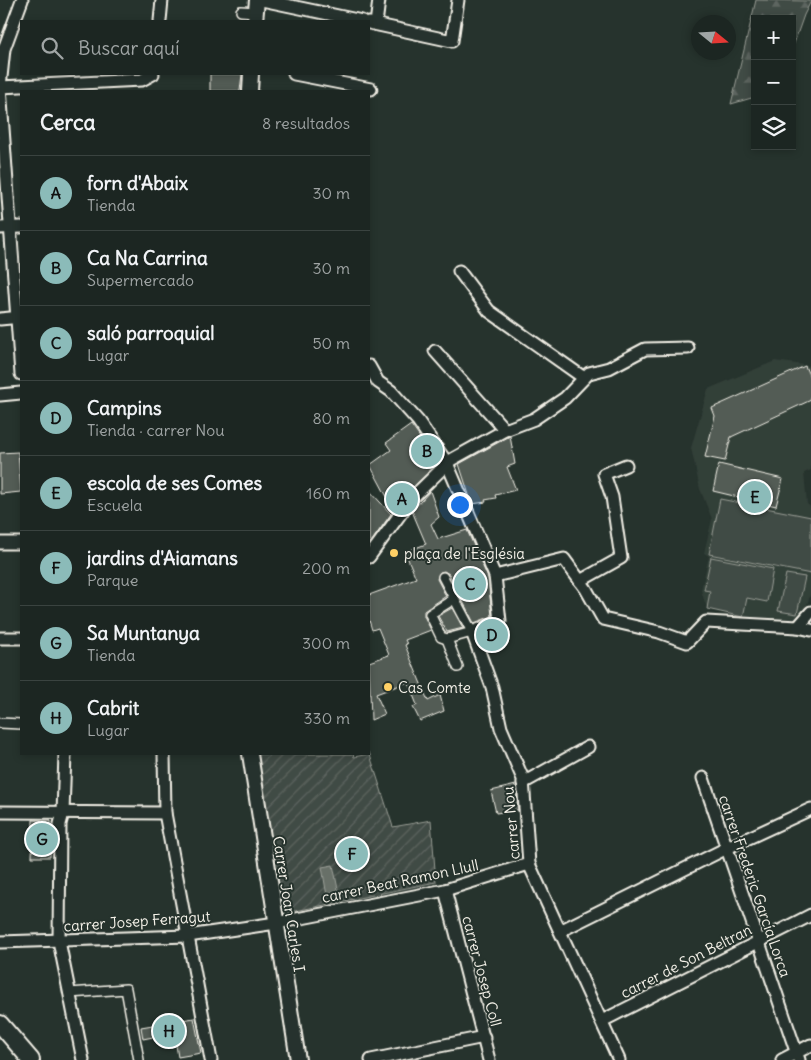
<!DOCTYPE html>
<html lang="es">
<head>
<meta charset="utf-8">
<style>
  :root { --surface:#1c2622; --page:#29322f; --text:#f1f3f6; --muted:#a0a5a5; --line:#3a4340; --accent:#8bbbb9 }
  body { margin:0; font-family:Delius,sans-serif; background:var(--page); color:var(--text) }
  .controls { position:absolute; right:15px; top:15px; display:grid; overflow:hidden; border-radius:0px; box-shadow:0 2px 8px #0003 }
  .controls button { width:45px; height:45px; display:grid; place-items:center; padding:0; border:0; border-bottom:1px solid var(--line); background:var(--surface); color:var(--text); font:25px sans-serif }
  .compass { position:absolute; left:691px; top:15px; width:45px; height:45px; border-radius:50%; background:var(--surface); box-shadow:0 2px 8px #0003; rotate:108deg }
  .you { position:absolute; left:459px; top:504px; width:18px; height:18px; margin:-12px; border:4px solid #fff; border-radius:50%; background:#1a73e8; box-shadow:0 0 0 8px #1a73e833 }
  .badge { display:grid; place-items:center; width:32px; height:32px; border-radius:50%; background:var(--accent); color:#111; font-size:16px; font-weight:700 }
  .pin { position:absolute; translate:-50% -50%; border:2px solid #fff; box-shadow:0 1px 5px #0006 }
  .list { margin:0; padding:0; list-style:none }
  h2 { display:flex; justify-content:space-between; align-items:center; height:65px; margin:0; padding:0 20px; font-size:21px }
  h2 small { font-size:16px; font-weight:400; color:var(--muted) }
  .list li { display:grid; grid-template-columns:32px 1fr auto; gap:15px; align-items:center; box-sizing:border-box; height:75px; padding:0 20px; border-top:1px solid var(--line) }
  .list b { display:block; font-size:19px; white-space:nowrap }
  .list p { margin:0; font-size:16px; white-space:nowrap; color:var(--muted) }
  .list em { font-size:16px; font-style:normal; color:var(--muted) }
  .icon { flex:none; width:28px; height:28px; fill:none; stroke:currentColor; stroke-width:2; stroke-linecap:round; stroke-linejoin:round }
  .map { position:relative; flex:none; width:811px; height:1060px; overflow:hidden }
  .search { position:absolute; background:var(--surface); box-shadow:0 2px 8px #0003; left:20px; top:20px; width:350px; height:55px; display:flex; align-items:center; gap:12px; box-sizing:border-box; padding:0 18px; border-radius:0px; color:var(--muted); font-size:19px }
  .panel { position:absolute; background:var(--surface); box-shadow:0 2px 8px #0003; left:20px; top:90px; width:350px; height:665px; border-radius:0px }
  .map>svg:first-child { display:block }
  .built { fill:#333f39 }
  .grass { fill:#414b45; stroke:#9a9e96 }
  .forest { fill:url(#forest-firs); stroke:#9a9e96 }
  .garden { fill:url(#garden-furrows); stroke:#9a9e96 }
  .water { fill:#676f68; stroke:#9fa39b }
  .building { fill:#525c55; stroke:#f4f1e8 }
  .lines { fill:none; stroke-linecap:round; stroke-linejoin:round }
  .pedestrian-casing { stroke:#f4f1e8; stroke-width:12 }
  .minor-casing { stroke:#f4f1e8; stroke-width:15 }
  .tertiary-casing { stroke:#f4f1e8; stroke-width:18 }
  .secondary-casing { stroke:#f4f1e8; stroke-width:20 }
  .pedestrian { stroke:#26332d; stroke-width:9 }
  .minor { stroke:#26332d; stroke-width:11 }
  .tertiary { stroke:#26332d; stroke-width:14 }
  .secondary { stroke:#26332d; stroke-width:16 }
  .poi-dot { fill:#ffd166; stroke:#26332d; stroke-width:2 }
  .labels { text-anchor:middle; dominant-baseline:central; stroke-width:4; stroke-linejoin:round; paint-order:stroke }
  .poi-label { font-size:15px; fill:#f4f1e8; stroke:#26332d; text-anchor:start }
  .street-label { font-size:15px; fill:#f4f1e8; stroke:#26332d }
</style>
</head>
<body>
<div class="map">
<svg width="811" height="1060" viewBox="0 0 811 1060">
  <defs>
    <pattern id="forest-firs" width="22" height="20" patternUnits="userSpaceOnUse" patternTransform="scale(1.25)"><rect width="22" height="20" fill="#414b45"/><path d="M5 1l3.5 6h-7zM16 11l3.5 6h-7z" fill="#5d6560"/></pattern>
    <pattern id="garden-furrows" width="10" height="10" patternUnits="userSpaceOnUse" patternTransform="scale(1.25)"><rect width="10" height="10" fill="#414b45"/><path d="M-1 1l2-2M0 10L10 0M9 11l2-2" fill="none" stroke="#5d6560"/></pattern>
  </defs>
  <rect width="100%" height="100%" fill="#26332d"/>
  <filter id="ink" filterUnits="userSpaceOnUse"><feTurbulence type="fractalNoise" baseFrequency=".02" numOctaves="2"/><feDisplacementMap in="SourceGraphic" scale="10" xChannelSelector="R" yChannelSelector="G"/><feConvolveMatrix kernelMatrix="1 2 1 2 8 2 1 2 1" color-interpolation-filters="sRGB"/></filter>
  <g filter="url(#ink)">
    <polygon class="built" points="775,361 811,366 811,470 804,473 807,504 811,507 811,593 802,619 743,617 707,609 701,590 709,556 704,553 712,519 700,489 691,448 708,389"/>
    <g class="grass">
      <polygon points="720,499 811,517 811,574 709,554"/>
      <polygon points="711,557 773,569 767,602 747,598 743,617 707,609 710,591 704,590"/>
      <polygon points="786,574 805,577 797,614 778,611"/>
    </g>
    <polygon class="forest" points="756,0 811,1 804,15 792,49 792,19 755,19 755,97 731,104"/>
    <polygon class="garden" points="369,752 393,827 431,820 436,882 281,914 259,788 258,754 353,754 354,757 369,754"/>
    <polygon class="water" points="333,865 339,894 327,896 322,867"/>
    <g class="building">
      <polygon points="210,74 242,74 240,91 210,91"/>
      <polygon points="805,366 811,380 811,400 731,437 725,461 705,457 715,416 712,408"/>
      <polygon points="411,425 438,463 407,493 394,510 370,465 391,450 386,443"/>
      <polygon points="510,436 515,464 507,467 516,490 495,495 496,498 485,500 486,502 472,504 459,464"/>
      <polygon points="18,452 21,492 0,494 0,453"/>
      <polygon points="719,464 783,479 776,506 713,491"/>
      <polygon points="369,490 391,514 369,545"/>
      <polygon points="430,491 439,517 431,524 438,539 467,530 488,578 492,616 474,623 449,574 444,571 440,572 437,579 446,596 424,611 424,616 431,630 405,640 407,644 405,645 428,701 440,695 444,711 420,721 413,707 417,705 408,682 376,694 385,714 371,720 369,662 389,655 378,628 372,630 369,620 369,595 416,578 405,552 426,544 412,511"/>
      <polygon points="452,608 463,628 447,632 438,616"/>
      <polygon points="516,785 518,810 496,813 491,791"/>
      <polygon points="33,820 51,821 50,857 32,857"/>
      <polygon points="194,1018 201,1053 178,1057 175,1039 159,1042 158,1036 143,1039 141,1027"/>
    </g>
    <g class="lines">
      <defs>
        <g id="pedestrian">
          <polyline points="241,11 256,12"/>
          <polyline points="443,577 472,632 447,639 441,637 430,614 454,599"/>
          <polyline points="447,639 458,667"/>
          <polyline points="0,723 21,724"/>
          <polyline points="69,993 126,989 139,1060"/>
        </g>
        <g id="minor">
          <polyline points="262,0 362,21"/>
          <polyline points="160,21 162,0"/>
          <polyline points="369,23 452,41 458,0"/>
          <polyline points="376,24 379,0"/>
          <polyline points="294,74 371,89"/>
          <polyline points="0,87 142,80 153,74"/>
          <polyline points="0,228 21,227"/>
          <polyline points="459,271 489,311 584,378"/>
          <polyline points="0,319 21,317"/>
          <polyline points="435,351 505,430"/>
          <polyline points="369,366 378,382 391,391 418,421 447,463 495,576 500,621 472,632 492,687 501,728 523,779 529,864 619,1060"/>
          <polyline points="21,374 0,87 4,49 22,0"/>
          <polyline points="0,395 21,393"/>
          <polyline points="0,543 21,543"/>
          <polyline points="369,557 412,498 451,460 505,430 534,419 565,398 589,373 609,368 645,349 688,348"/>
          <polyline points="495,576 564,559 586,589 603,619 659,632 687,642 706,622 798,627 811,630"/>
          <polyline points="580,581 621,558 612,497 604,474 626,465"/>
          <polyline points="798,627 811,612"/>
          <polyline points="0,638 21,638"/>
          <polyline points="65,754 63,813 60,824 59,941 83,1060"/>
          <polyline points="164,754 165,813 211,1060"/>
          <polyline points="703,778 799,1060"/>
          <polyline points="523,783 588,747"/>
          <polyline points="0,812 165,813"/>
          <polyline points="445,890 489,1060"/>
          <polyline points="560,931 727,848 811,809"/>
          <polyline points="0,942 188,936 276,923 445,890 529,864"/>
          <polyline points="602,1021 811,915"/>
          <polyline points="371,1060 484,1037"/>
          <polyline points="782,1060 811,1045"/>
        </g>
        <g id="tertiary">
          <polyline points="255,21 257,0"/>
          <polyline points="250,91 251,74"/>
          <polyline points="250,754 298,1060"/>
        </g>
        <polyline id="secondary" points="0,1024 31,1060"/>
      </defs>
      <use href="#pedestrian" class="pedestrian-casing"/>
      <use href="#minor" class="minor-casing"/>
      <use href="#tertiary" class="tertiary-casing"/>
      <use href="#secondary" class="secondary-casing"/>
      <use href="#pedestrian" class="pedestrian"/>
      <use href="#minor" class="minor"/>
      <use href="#tertiary" class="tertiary"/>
      <use href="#secondary" class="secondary"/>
    </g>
  </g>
  <g class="poi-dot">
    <circle cx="394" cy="553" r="5"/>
    <circle cx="388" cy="687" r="5"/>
  </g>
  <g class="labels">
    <g class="poi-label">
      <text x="404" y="553">plaça de l'Església</text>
      <text x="398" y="687">Cas Comte</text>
    </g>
    <g class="street-label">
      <text transform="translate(511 823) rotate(-95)">carrer Nou</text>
      <text transform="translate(400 881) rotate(-12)">carrer Beat Ramon Llull</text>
      <text transform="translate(755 886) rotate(71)">carrer Frederic García Lorca</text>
      <text transform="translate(289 904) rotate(81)">Carrer Joan Carles I</text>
      <text transform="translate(137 921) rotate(-4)">carrer Josep Ferragut</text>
      <text transform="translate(686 961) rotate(-27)">carrer de Son Beltran</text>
      <text transform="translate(482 971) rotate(75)">carrer Josep Coll</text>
    </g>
  </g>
</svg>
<div class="controls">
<button>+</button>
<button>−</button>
<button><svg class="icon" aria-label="layers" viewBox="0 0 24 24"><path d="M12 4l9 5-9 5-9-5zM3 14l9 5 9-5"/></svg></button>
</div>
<svg class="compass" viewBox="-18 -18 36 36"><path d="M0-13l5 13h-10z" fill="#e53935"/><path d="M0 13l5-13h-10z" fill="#a0a5a5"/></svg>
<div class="you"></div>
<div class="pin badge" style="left:402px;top:499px">A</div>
<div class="pin badge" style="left:427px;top:451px">B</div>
<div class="pin badge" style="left:470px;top:584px">C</div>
<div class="pin badge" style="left:492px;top:635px">D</div>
<div class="pin badge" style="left:755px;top:497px">E</div>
<div class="pin badge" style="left:352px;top:854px">F</div>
<div class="pin badge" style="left:42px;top:839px">G</div>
<div class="pin badge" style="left:169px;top:1031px">H</div>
<div class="search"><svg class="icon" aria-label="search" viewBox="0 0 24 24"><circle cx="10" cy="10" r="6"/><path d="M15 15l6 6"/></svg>Buscar aquí</div>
<section class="panel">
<h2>Cerca<small>8 resultados</small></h2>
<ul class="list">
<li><span class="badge">A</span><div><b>forn d'Abaix</b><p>Tienda</p></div><em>30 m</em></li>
<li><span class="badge">B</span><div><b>Ca Na Carrina</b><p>Supermercado</p></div><em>30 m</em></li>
<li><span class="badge">C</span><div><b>saló parroquial</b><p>Lugar</p></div><em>50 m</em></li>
<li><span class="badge">D</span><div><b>Campins</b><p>Tienda · carrer Nou</p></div><em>80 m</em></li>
<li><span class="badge">E</span><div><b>escola de ses Comes</b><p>Escuela</p></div><em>160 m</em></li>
<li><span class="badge">F</span><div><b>jardins d'Aiamans</b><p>Parque</p></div><em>200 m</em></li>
<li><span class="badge">G</span><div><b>Sa Muntanya</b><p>Tienda</p></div><em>300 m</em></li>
<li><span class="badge">H</span><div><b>Cabrit</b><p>Lugar</p></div><em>330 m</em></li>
</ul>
</section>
</div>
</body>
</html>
